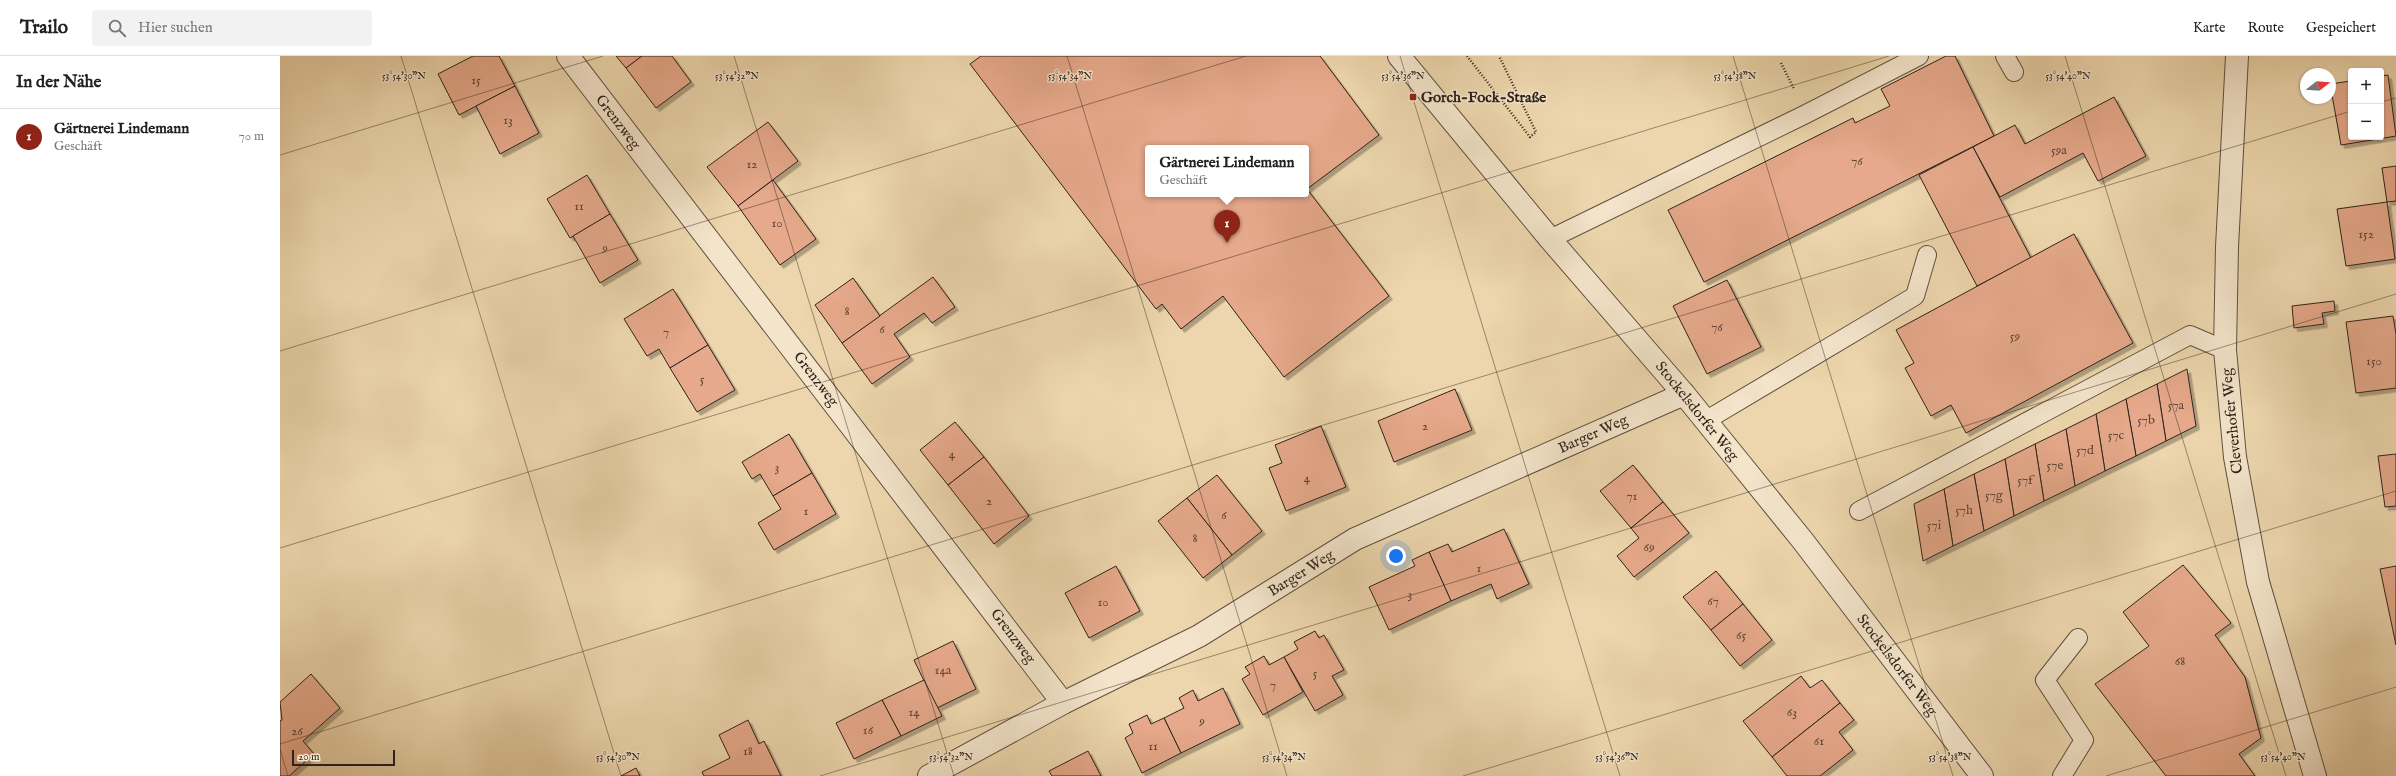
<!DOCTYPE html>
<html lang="de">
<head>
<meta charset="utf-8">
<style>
  :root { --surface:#fff; --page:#f2f2f2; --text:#222; --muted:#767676; --line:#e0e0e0; --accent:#8f2418 }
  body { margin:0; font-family:"IM FELL English",serif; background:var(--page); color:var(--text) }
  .controls { position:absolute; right:12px; top:12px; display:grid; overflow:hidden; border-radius:4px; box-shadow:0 1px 3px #0004 }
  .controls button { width:36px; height:36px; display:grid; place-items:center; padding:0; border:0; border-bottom:1px solid var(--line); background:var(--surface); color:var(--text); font:20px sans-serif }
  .compass { position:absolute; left:2020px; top:12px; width:36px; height:36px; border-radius:50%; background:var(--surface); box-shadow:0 1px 3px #0004; rotate:73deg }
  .scale { position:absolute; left:12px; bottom:10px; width:103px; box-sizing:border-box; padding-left:4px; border:2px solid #2f231b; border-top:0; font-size:11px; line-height:14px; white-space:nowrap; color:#2f231b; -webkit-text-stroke:3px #f3e4ca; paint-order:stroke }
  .you { position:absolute; left:1116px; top:500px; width:14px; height:14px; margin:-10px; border:3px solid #fff; border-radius:50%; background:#1a73e8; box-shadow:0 0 0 6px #1a73e833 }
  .badge { display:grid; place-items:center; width:26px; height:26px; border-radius:50%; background:var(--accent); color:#fff; font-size:13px; font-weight:700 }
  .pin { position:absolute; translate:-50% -33px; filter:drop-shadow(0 1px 2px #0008) }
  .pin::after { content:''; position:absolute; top:21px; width:14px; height:12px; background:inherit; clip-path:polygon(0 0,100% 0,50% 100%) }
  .popup { position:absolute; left:865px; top:89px; width:164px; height:52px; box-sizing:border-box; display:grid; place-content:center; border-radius:4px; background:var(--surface); filter:drop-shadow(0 1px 3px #0005); font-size:13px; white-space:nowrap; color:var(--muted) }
  .popup b { font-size:15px; color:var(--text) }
  .popup::after { content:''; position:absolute; left:50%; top:100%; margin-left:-8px; border:8px solid transparent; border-top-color:var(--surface) }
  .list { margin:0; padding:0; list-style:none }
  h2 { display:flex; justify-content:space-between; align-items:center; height:52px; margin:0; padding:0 16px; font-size:17px }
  h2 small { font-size:13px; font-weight:400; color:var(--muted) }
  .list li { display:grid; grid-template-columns:26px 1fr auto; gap:12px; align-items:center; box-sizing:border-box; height:56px; padding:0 16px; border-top:1px solid var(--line) }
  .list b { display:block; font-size:15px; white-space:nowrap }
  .list p { margin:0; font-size:13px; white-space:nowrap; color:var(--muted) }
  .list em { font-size:13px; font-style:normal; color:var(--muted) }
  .icon { flex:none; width:22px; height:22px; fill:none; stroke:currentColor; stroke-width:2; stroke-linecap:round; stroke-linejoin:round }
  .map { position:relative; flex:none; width:2116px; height:720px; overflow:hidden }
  header { display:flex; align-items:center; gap:24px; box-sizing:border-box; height:56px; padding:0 20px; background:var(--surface); border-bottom:1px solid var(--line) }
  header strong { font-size:19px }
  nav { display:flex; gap:22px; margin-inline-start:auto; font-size:14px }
  .search { width:280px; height:36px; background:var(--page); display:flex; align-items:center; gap:10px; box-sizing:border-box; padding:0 14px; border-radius:4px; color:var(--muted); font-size:15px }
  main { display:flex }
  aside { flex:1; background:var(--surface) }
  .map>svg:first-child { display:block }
  .building { fill:#e6a98b; stroke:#2f231b; fill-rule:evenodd; filter:url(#shadow) }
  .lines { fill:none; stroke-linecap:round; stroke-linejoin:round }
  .service-casing { stroke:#5e5040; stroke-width:20 }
  .minor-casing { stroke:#5e5040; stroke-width:24 }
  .path { stroke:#2f231b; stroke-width:2.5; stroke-dasharray:1 2; stroke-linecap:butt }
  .service { stroke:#f3e4ca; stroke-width:18 }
  .minor { stroke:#f3e4ca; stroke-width:22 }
  .ticks { fill:none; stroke:#2f231b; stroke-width:1; stroke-opacity:0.45 }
  .poi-dot { fill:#8f2418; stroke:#f3e4ca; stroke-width:1.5 }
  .labels { text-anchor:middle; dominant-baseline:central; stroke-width:3; stroke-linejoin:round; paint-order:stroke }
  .number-label { font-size:13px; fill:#5d4437 }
  .poi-label { font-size:15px; font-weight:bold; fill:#2f231b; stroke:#f3e4ca; text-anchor:start }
  .street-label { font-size:15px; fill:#2f231b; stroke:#f3e4ca }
  .ticks-label { font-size:10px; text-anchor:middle; fill:#2f231b; stroke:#f3e4ca; stroke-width:3; stroke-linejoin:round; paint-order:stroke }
</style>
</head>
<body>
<header>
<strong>Trailo</strong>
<div class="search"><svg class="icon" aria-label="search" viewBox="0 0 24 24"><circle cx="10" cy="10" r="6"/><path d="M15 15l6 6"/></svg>Hier suchen</div>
<nav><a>Karte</a><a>Route</a><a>Gespeichert</a></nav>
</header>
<main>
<aside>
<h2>In der Nähe<small></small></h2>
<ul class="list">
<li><span class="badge">1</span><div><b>Gärtnerei Lindemann</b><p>Geschäft</p></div><em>70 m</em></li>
</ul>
</aside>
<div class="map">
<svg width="2116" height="720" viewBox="0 0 2116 720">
  <defs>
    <filter id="shadow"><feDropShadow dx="3.5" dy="3.5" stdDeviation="0" flood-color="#0004"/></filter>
  </defs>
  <rect width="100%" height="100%" fill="#edd6ad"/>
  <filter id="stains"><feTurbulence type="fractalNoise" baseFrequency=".005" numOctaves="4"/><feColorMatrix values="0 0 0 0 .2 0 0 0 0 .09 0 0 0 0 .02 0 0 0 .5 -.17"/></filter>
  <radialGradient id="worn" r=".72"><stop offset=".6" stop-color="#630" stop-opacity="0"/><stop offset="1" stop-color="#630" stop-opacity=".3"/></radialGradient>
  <g class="building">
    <polygon points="193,0 219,0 235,30 179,59 158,18"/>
    <polygon points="336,0 362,0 346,12"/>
    <polygon points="362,0 392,0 411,26 376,52 346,12"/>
    <path d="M701 0H1040L1099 79 1027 133 1109 240 1004 321 943 240 901 273 882 248 876 253 690 8ZM868 92H1026V138H868Z"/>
    <polygon points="1666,0 1675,0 1714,80 1424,226 1388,154 1573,62 1575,67 1610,50 1601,33"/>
    <polygon points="2108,19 2116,80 2061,89 2050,28 2071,25 2071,81 2101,81 2101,20"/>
    <polygon points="235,30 259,77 220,98 196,50"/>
    <polygon points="1834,41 1866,100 1818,125 1803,97 1720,141 1693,91 1735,69 1745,88"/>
    <polygon points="488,66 518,105 458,150 427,111"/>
    <polygon points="1693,91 1751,202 1697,230 1639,119"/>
    <polygon points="2116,110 2116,145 2107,146 2102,112"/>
    <polygon points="307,119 330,158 290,182 267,143"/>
    <polygon points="493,124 536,183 500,209 458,150"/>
    <polygon points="2107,146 2115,203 2066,210 2057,153"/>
    <polygon points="330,158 358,204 320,227 293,180"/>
    <polygon points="1794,178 1853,287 1686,377 1671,349 1651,360 1625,312 1634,307 1616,274"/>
    <polygon points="653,221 675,251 652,267 644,257 614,278 630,301 592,328 562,287"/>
    <polygon points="573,222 600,260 562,287 535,249"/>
    <polygon points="1447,224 1481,291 1427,318 1393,250"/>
    <polygon points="393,233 428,289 390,312 379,293 367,300 344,263"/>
    <polygon points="2054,245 2055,255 2042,257 2044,268 2014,272 2012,250"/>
    <polygon points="2113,260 2116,278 2116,332 2076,337 2066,266"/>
    <polygon points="428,289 455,334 417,356 390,312"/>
    <polygon points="1907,313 1916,370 1886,385 1877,328"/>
    <polygon points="1877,328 1886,385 1856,400 1846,343"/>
    <polygon points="1175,333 1192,374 1114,406 1098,365"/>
    <polygon points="1846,343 1856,400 1825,415 1816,358"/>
    <polygon points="1816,358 1825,415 1795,430 1786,373"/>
    <polygon points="675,366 704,401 668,429 640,394"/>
    <polygon points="1041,370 1066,431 1006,455 989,412 1002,407 995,389"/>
    <polygon points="1786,373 1795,430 1764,445 1755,388"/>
    <polygon points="509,378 532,417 493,440 480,418 472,423 462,406"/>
    <polygon points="1755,388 1764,445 1734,460 1725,403"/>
    <polygon points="2116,398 2116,450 2105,451 2098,400"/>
    <polygon points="704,401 749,460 714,488 668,429"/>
    <polygon points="1725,403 1734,460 1704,475 1694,418"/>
    <polygon points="1353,409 1383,446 1351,472 1320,435"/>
    <polygon points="532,417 556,458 494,494 478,467 501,453 493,440"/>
    <polygon points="1694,418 1704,475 1673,490 1664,433"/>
    <polygon points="937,419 982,475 952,499 907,442"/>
    <polygon points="1664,433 1673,490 1643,505 1634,448"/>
    <polygon points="907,442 952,499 923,522 878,465"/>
    <polygon points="1383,446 1409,477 1354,521 1337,500 1359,482 1351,472"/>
    <polygon points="1224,473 1249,528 1217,543 1211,528 1171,545 1149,496 1168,488 1172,496"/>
    <polygon points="1149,496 1171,545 1109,574 1089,531 1135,510 1132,504"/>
    <polygon points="1903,509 1951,567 1935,579 1965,621 1981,682 1959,698 1975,720 1886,720 1815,628 1869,590 1843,556"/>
    <polygon points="836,510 860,555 809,582 785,537"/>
    <polygon points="2116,510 2116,589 2100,513"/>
    <polygon points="1436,515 1463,548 1431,574 1403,541"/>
    <polygon points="1463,548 1492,584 1460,610 1431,574"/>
    <polygon points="1035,575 1039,582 1044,579 1064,614 1052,620 1063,639 1035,655 1004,601 1018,593 1014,586"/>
    <polygon points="673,585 696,633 657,652 634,604"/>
    <polygon points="984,600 989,609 1004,601 1023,636 983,659 962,623 970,618 965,611"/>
    <polygon points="31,618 60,652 23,685 34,698 9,720 0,720 0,665 2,664 0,646"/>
    <polygon points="1521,620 1530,632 1542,624 1560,647 1492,701 1463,665"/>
    <polygon points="644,624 662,660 621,680 602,644"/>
    <polygon points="943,632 960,668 901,697 884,662 904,652 899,642 913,634 918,645"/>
    <polygon points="602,644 621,680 574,703 556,667"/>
    <polygon points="1560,647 1574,664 1559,676 1573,694 1540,720 1507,720 1492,701"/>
    <polygon points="867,659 871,668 884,662 901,697 862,717 845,682 853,677 849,668"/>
    <polygon points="468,664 479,688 484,685 501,720 424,720 422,716 450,702 439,679"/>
    <polygon points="808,695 821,720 772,720 769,715"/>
    <polygon points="356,712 360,720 341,720"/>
  </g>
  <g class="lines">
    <defs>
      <g id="service">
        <polyline points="1725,0 1734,16"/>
        <polyline points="1270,183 1526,58 1639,0"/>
        <polyline points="1425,365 1635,240 1647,199"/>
        <polyline points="1579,455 1910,279 1945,294"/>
        <polyline points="1782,720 1804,684 1765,624 1798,582"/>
      </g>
      <g id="minor">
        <polyline points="288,0 783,647"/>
        <polyline points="1119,0 1270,183 1404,338 1523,485 1702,720"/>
        <polyline points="1957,0 1947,191 1945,294 1955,401 1978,526 2035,720"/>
        <polyline points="649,720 783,647 919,580 1075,483 1404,338"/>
      </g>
    </defs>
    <use href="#service" class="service-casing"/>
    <use href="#minor" class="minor-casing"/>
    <g class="path">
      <polyline points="1187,0 1250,81 1256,76 1219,0"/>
      <polyline points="1501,7 1514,33"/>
    </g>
    <use href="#service" class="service"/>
    <use href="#minor" class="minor"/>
  </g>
  <path class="ticks" d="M121 0 341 720M454 0 674 720M787 0 1007 720M1120 0 1340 720M1453 0 1673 720M1785 0 2006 720M2101 46 2116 42M0 99 323 0M0 295 966 0M0 492 1609 0M0 688 2071 55M0 693 8 720M540 720 2116 238M1183 720 2116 435M1826 720 2116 631"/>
  <rect class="poi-dot" x="1129" y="37" width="8" height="8" rx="2"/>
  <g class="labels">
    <g class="number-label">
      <text x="196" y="24">15</text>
      <text x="228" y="64">13</text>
      <text x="1779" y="94">59a</text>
      <text x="1577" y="105">76</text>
      <text x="472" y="108">12</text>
      <text x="299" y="150">11</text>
      <text x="497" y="167">10</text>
      <text x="2086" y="178">152</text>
      <text x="325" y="192">9</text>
      <text x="567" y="255">8</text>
      <text x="1437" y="271">76</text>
      <text x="602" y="273">6</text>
      <text x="386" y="276">7</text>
      <text x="1735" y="280">59</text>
      <text x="2094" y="305">150</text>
      <text x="422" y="323">5</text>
      <text x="1896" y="349">57a</text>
      <text x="1866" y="364">57b</text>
      <text x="1145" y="370">2</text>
      <text x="1836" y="379">57c</text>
      <text x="1805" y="394">57d</text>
      <text x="672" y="398">4</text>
      <text x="1775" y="409">57e</text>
      <text x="497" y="411">3</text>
      <text x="1027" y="422">4</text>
      <text x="1745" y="424">57f</text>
      <text x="1714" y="439">57g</text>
      <text x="1352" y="440">71</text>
      <text x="709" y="445">2</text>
      <text x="1684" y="454">57h</text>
      <text x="526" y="455">1</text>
      <text x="944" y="459">6</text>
      <text x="1654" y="469">57i</text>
      <text x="915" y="482">8</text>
      <text x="1369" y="491">69</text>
      <text x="1199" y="512">1</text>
      <text x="1130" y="538">3</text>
      <text x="1433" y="545">67</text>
      <text x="823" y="546">10</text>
      <text x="1461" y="579">65</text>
      <text x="1900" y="605">68</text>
      <text x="663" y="614">14a</text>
      <text x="1035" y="617">5</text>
      <text x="993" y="629">7</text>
      <text x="634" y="656">14</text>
      <text x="1512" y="656">63</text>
      <text x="922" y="665">9</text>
      <text x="588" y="674">16</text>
      <text x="17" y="675">26</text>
      <text x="1539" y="685">61</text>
      <text x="873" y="690">11</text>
      <text x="468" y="695">18</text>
    </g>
    <g class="poi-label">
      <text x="1141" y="41">Gorch-Fock-Straße</text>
    </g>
    <g class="street-label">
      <text transform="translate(338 66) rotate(53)">Grenzweg</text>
      <text transform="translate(536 323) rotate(53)">Grenzweg</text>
      <text transform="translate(1417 355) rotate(51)">Stockelsdorfer Weg</text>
      <text transform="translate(1952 365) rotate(-96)">Cleverhofer Weg</text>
      <text transform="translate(1313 378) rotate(-24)">Barger Weg</text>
      <text transform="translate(1021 517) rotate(-32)">Barger Weg</text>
      <text transform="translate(733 580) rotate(53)">Grenzweg</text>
      <text transform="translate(1617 609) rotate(53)">Stockelsdorfer Weg</text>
    </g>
  </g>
  <g class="ticks-label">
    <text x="124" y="23">53°54'30"N</text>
    <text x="457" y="23">53°54'32"N</text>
    <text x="790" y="23">53°54'34"N</text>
    <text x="1123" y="23">53°54'36"N</text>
    <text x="1455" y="23">53°54'38"N</text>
    <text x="1788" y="23">53°54'40"N</text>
    <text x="338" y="704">53°54'30"N</text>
    <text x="671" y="704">53°54'32"N</text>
    <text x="1004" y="704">53°54'34"N</text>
    <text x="1337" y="704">53°54'36"N</text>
    <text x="1670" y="704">53°54'38"N</text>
    <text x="2003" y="704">53°54'40"N</text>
  </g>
  <rect width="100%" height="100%" filter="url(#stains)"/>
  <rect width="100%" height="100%" fill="url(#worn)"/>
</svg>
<div class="controls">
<button>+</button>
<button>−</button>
</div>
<svg class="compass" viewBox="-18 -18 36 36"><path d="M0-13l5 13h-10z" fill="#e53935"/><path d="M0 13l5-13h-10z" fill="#767676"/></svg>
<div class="scale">20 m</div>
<div class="you"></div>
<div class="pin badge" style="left:947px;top:187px">1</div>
<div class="popup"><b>Gärtnerei Lindemann</b>Geschäft</div>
</div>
</main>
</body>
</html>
